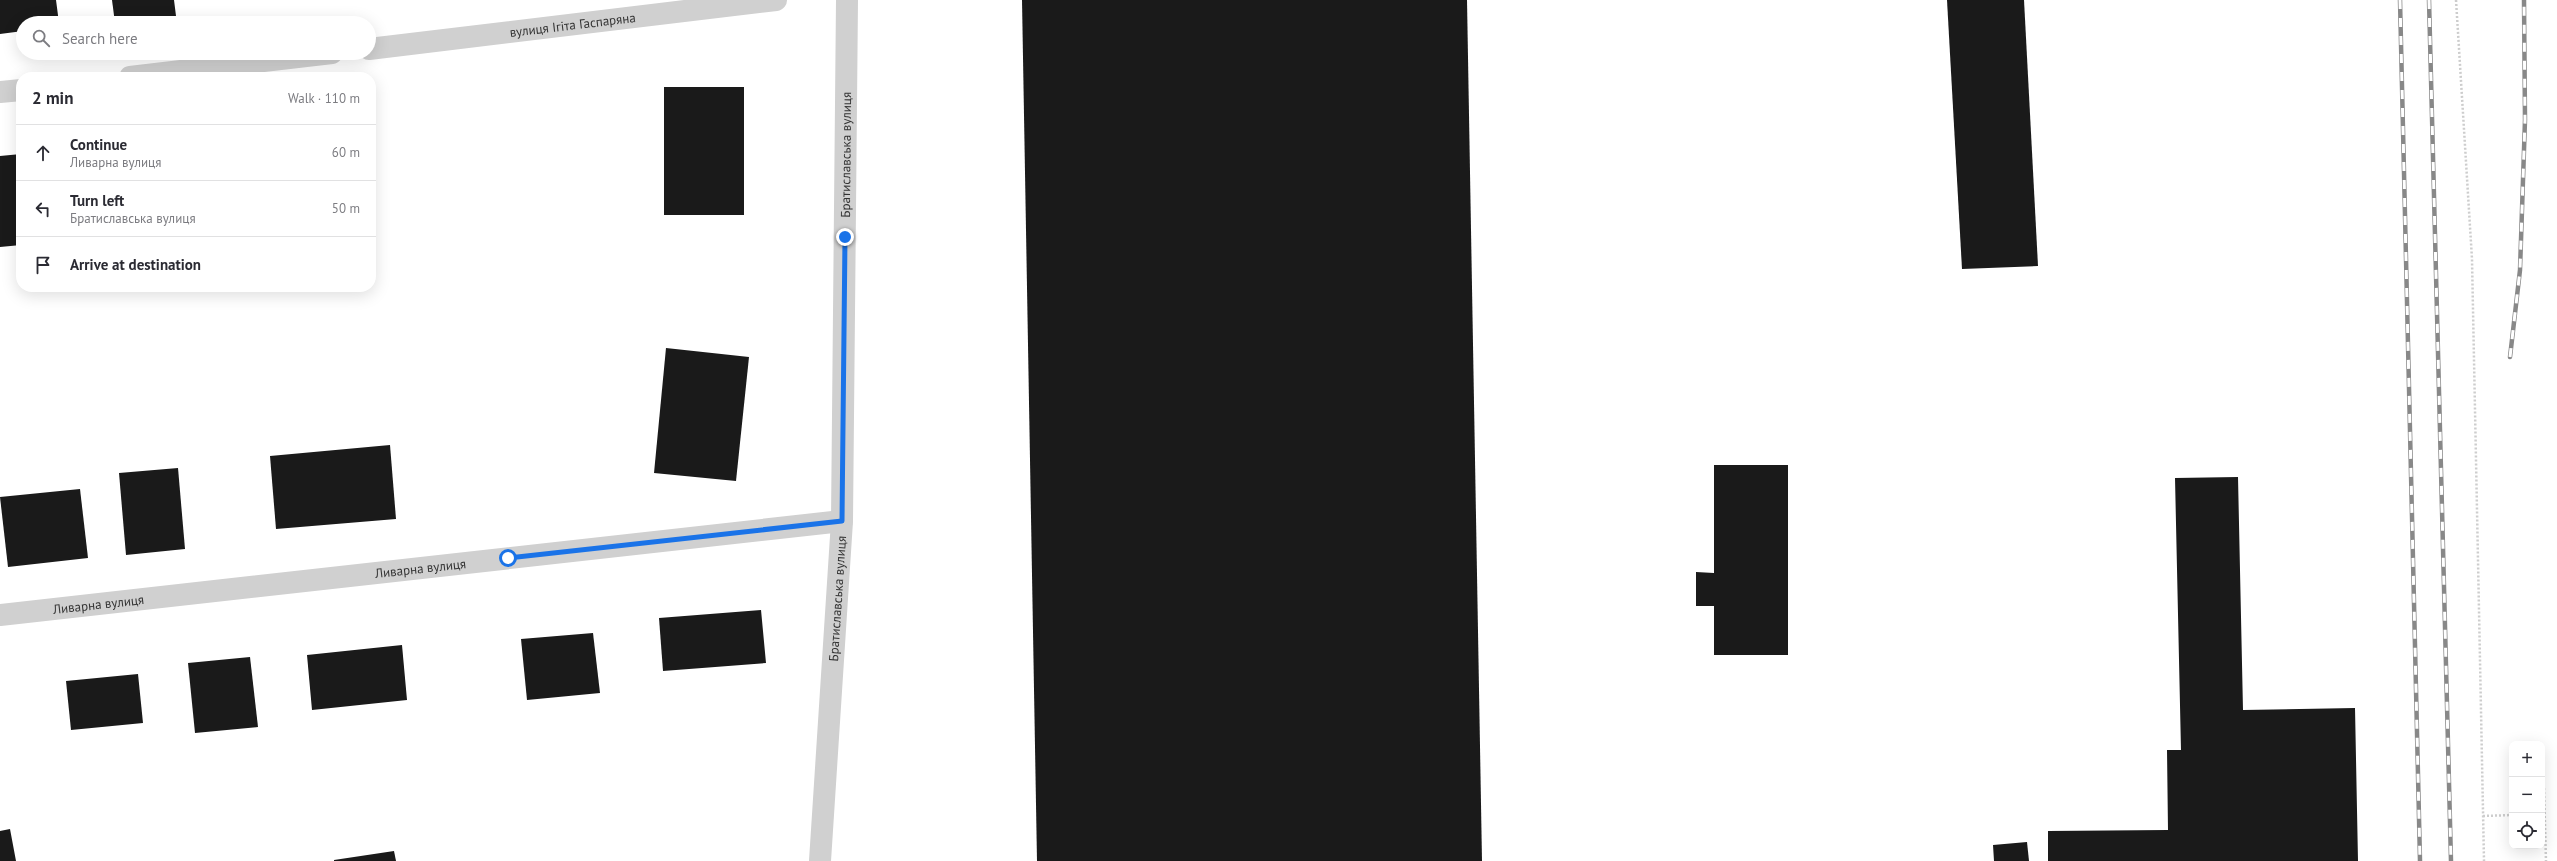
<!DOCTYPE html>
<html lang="en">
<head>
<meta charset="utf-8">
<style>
  :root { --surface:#fff; --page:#f2f2f3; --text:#2b2b33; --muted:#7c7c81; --line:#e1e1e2 }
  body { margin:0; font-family:"PT Sans",sans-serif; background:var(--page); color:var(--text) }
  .controls { position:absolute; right:12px; bottom:12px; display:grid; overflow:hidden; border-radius:8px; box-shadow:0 4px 16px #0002 }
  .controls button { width:36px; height:36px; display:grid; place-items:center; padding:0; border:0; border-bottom:1px solid var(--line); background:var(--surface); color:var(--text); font:20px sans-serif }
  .stop { position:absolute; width:12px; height:12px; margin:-9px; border:3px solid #1a73e8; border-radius:50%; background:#fff }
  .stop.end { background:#1a73e8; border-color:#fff; box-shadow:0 1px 4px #0008 }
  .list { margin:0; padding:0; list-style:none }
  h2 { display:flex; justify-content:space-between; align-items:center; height:52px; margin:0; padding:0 16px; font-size:17px }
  h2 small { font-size:13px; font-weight:400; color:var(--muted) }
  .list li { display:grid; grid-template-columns:26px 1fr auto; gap:12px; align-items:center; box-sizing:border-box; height:56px; padding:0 16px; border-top:1px solid var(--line) }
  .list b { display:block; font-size:15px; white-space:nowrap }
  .list p { margin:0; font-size:13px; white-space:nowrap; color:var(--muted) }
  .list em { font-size:13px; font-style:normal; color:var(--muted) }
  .icon { flex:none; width:22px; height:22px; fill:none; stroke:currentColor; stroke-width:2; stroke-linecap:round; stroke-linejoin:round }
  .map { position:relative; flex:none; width:2557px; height:861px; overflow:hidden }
  .search { position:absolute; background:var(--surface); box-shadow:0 4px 16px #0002; left:16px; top:16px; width:360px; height:44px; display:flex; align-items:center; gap:10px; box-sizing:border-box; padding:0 14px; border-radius:22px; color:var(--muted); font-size:15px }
  .panel { position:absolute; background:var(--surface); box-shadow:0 4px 16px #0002; left:16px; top:72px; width:360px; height:220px; border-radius:16px }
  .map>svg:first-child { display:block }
  .building { fill:#1a1a1a }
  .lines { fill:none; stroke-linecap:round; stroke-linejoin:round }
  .path { stroke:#cdcdcd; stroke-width:2.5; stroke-dasharray:2 2; stroke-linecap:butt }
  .minor { stroke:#d0d0d0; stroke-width:22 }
  .rail-casing { stroke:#888; stroke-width:4.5 }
  .rail { stroke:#fff; stroke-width:3; stroke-dasharray:9; stroke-linecap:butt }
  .route { stroke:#1a73e8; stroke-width:5 }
  .labels { text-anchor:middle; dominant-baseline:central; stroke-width:4; stroke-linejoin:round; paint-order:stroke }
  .street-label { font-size:13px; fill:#333; stroke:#fff }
</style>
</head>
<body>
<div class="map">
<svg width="2557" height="861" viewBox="0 0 2557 861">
  <rect width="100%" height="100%" fill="#fff"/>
  <g class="building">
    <polygon points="0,0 56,0 59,23 23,23 23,31 0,34"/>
    <polygon points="112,0 174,0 176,16 115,23"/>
    <polygon points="1022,0 1467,0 1482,861 1037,861"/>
    <polygon points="1947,0 2024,0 2038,266 1962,269"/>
    <rect x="664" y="87" width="80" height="128"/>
    <polygon points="21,154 21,245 0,247 0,156"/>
    <polygon points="666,348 749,357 736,481 654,473"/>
    <polygon points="390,445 396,519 276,529 270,456"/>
    <polygon points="1714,465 1788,465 1788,655 1714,655 1714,606 1696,606 1696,572 1714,573"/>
    <polygon points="178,468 185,549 126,555 119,473"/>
    <polygon points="2238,477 2243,710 2355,708 2358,861 2048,861 2048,831 2168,830 2167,750 2181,750 2175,478"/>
    <polygon points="80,489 88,558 8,567 0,497"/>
    <polygon points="761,610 766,663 663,671 659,618"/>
    <polygon points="593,633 600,693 527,700 521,639"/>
    <polygon points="402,645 407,700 312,710 307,655"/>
    <polygon points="250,657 258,727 195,733 188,663"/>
    <polygon points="138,674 143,723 71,730 66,681"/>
    <polygon points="10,829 16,861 0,861 0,831"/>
    <polygon points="2027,842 2029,861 1994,861 1993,845"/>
    <polygon points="394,851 396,861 334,861 334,860"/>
  </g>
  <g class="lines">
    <g class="path">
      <polyline points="2456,0 2472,259 2484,861"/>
      <polyline points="2544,788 2546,861"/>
      <polyline points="2483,816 2512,815"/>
    </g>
    <g class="minor">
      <path id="s1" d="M369 49 776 0"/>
      <polyline points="130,77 332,53"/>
      <polyline points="0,92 21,90"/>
      <path id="s2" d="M0 615 842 521"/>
      <path id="s3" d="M820 861 842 521 847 0"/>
    </g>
    <defs>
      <g id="rail">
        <polyline points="2400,0 2420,861"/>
        <polyline points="2429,0 2451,861"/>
        <polyline points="2510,357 2520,270 2525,120 2524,0"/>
      </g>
    </defs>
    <use href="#rail" class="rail-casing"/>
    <use href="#rail" class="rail"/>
  </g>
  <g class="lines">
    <polyline class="route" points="508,558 842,521 845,237"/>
  </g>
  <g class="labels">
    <g class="street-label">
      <text stroke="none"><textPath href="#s1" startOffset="205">вулиця Ігіта Гаспаряна</textPath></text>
      <text stroke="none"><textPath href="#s3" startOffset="707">Братиславська вулиця</textPath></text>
      <text stroke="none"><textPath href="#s2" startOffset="423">Ливарна вулиця</textPath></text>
      <text stroke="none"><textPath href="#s3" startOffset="263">Братиславська вулиця</textPath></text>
      <text stroke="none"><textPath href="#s2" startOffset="99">Ливарна вулиця</textPath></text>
    </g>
  </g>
</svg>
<div class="controls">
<button>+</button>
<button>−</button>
<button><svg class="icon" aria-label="locate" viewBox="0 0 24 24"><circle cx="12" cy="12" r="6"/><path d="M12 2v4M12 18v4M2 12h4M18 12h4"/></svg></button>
</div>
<div class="stop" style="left:508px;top:558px"></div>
<div class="stop end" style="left:845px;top:237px"></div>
<div class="search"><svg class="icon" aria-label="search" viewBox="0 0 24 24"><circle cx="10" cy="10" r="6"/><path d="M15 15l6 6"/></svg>Search here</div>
<section class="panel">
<h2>2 min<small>Walk · 110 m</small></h2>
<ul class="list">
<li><svg class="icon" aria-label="ahead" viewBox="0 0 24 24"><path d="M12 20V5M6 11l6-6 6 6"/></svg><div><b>Continue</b><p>Ливарна вулиця</p></div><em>60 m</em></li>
<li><svg class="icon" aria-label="left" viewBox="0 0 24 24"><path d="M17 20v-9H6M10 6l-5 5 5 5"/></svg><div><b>Turn left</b><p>Братиславська вулиця</p></div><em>50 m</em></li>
<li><svg class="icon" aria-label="arrive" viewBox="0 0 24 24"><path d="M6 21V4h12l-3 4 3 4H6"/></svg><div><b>Arrive at destination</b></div></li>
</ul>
</section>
</div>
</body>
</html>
